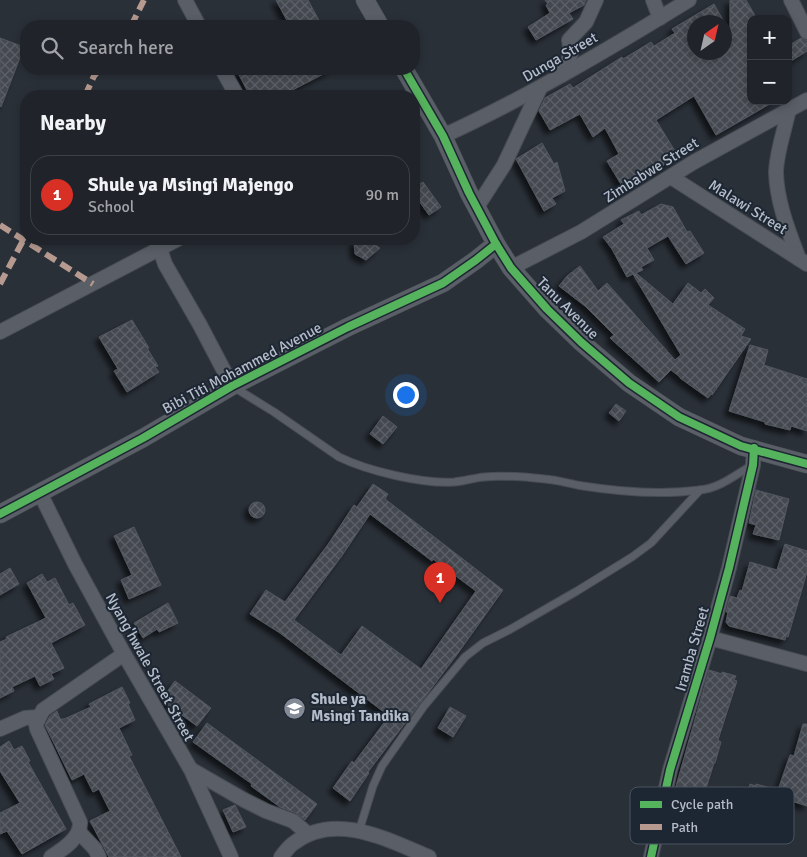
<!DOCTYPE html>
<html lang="en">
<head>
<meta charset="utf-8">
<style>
  :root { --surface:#20242a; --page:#2d3036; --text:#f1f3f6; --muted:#a2a4a8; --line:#3d4147; --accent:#d93025 }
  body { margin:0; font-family:Signika,sans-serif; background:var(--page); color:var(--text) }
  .controls { position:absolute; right:15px; top:15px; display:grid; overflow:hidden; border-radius:10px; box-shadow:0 2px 8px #0003 }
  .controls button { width:45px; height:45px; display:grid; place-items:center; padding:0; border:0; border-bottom:1px solid var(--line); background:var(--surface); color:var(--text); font:25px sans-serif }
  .compass { position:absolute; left:687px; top:15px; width:45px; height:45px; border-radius:50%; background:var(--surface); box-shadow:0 2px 8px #0003; rotate:34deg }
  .you { position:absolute; left:405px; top:394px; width:18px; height:18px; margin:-12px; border:4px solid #fff; border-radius:50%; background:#1a73e8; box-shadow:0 0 0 8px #1a73e833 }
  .badge { display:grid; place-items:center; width:32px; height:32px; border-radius:50%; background:var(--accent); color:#fff; font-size:16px; font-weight:700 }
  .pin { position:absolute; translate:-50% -41px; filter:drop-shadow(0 1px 2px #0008) }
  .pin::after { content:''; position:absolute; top:26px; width:18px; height:15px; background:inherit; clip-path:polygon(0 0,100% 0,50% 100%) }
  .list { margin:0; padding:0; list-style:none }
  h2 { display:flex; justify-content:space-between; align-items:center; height:65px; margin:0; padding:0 20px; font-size:21px }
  h2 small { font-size:16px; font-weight:400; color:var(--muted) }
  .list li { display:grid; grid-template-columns:32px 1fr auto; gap:15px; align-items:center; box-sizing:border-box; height:80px; margin:0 10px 10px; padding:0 10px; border:1px solid var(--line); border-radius:20px }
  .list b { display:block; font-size:19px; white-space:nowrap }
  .list p { margin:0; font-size:16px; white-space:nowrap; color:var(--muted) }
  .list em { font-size:16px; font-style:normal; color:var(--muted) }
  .icon { flex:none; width:28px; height:28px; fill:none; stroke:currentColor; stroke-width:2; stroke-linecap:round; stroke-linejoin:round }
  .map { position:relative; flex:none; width:807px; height:857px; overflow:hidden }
  .search { position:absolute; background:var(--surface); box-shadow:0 2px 8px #0003; left:20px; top:20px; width:400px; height:55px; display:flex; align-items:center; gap:12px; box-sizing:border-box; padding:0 18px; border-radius:20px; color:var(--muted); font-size:19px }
  .panel { position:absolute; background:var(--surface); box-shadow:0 2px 8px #0003; left:20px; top:90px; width:400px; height:155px; border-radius:20px }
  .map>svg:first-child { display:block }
  .building { fill:url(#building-cross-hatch); stroke:#52575f; fill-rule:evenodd; filter:url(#shadow) }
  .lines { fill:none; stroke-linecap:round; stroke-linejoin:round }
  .service-casing { stroke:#484c53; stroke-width:9 }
  .minor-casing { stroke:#484c53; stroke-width:16 }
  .tertiary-casing { stroke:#484c53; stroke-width:19 }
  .service { stroke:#5a5e66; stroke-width:7 }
  .minor { stroke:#5a5e66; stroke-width:14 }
  .tertiary { stroke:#5a5e66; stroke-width:18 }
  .quiet { stroke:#b69a8f; stroke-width:6; stroke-dasharray:12 6; stroke-linecap:butt }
  .cycleway-casing { stroke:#1d2633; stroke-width:11 }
  .cycleway { stroke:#56b35d; stroke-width:8 }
  .labels { text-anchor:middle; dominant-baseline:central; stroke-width:4; stroke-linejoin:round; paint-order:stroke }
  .street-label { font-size:15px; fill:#b4bcc9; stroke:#1d2633 }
  .poi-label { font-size:15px; font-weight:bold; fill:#b4bcc9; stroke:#1d2633; text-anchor:start }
  .key { fill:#1d2633; stroke:#4a5360; stroke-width:1 }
  .key-label { font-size:14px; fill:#b4bcc9 }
</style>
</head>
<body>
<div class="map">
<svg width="807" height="857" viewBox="0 0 807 857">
  <defs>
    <pattern id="building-cross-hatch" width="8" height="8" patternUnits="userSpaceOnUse" patternTransform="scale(1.25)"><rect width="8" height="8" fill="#444950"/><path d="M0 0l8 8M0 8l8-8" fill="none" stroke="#5d6168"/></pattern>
    <filter id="shadow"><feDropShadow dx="-4.5" dy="4.5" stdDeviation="2.5" flood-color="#0009"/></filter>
  </defs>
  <rect width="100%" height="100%" fill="#2a3038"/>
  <g class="building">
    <polygon points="276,0 308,0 322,26 290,26"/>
    <polygon points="545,0 586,0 584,5 569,13 573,19 536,40 528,27 550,13 546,5 548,4"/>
    <polygon points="730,0 746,0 757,19 751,19 751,101 775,101 716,135 694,96 656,120 678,156 654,171 652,169 622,186 607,161 619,154 605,128 593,137 580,114 550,130 539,111 545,98 570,84 573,88 622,57 623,59 651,42 654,46 675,33 672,29 714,4 724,22 694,22 694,52 724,52 724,23 730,33"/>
    <polygon points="0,38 24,47 1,107 0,106"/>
    <polygon points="801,38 807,41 807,51 788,63 788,46"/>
    <polygon points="236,69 269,69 272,73 280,69 333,69 281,96 250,96"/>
    <polygon points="542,143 554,164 557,162 565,191 552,198 556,204 544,211 516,159"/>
    <polygon points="423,182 441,207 429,215 414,194 414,188"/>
    <polygon points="661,204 673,207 687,232 690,231 704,253 686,264 668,236 647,248 654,260 641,267 643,270 636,273 673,304 688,283 701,293 705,289 714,298 708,305 745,329 741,336 751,339 712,395 711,394 708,398 680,378 680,377 671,370 659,382 610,338 614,335 585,306 559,286 567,276 580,266 598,291 607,283 675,360 681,355 633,274 627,277 612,249 603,237 624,224 621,220 639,211 641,215"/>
    <polygon points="359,239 366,239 380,248 366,260 355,254 354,242"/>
    <polygon points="132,320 149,348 147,348 158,366 155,367 159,372 127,392 114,371 118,369 99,337"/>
    <polygon points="750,345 768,350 764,365 807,379 807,431 791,426 790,430 765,424 765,422 729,411"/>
    <polygon points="616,404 626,411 619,421 609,413"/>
    <polygon points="383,416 397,427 383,444 370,434"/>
    <path d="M373 484 388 494 385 499 503 590 456 656 368 772 369 773 350 801 333 788 352 761 354 763 389 716 280 633 250 614 266 590 285 602 329 543 354 505 357 507ZM370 514 432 561 433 559 476 591 421 669 362 626 341 655 294 620 341 557Z"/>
    <polygon points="756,490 789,499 779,540 753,534 756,525 749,523"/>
    <circle cx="257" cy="510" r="8"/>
    <polygon points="134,527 161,585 129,599 121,580 132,575 114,536"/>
    <polygon points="785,544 807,551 807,572 788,637 786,636 785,640 729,626 726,622 728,612 726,612 730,596 737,598 740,590 742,591 750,562 777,570"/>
    <polygon points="10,568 19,584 0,595 0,574"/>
    <polygon points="42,574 47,582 55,578 69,605 73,603 85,625 51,643 64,668 51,674 54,679 40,686 35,676 12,687 14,691 0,698 0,642 7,639 6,637 46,618 27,583"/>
    <polygon points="168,603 178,623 159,632 157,629 143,638 134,623"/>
    <polygon points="709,670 722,674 722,672 736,676 734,680 737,681 718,740 721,742 715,763 714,763 703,798 675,790"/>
    <polygon points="175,681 211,708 197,726 161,700"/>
    <polygon points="122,687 130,703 128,704 135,720 119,728 132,755 129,756 181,857 109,857 90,821 110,811 99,789 93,792 84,774 72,780 45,725 50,716 57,711 60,719 64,719 91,707 89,704"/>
    <polygon points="450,707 466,716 453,737 438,728"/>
    <polygon points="207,723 317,804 305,820 296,813 280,807 251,786 252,784 193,742"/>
    <polygon points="803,724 807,724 807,806 776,796 790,755 794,756"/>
    <polygon points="9,741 14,750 22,746 30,761 28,762 66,829 22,854 7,831 0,834 0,813 20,803 0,771 0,747"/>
    <polygon points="750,784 756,786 756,784 778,790 772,812 766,811 765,814 748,809 749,806 744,805"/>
    <polygon points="235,805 246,827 233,832 223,810"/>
  </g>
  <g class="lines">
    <defs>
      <g id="service">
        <path d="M232 386 274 412 339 457C368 471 422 484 454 482 464 481 474 478 484 477 504 475 526 477 545 479 558 480 570 484 583 486 621 492 662 495 700 490 720 488 735 475 751 466"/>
        <polyline points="359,831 373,786 382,766 424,706 465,657 483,643 509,630 577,591 632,557 651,543 700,490"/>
      </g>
      <g id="minor">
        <polyline points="185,0 199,26"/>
        <polyline points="653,0 660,18"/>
        <polyline points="791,0 807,32"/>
        <polyline points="222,69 237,96"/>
        <polyline points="562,75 571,53 569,40 586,22 596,0"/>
        <path d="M789 109C785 129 776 154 776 173 777 203 789 232 799 259"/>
        <path d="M443 136C528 97 609 49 689 0"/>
        <polyline points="671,177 807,264"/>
        <polyline points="477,207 504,165 540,88"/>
        <polyline points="160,249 165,264 200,325 232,386"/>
        <polyline points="511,268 581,232 694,162 807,100"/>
        <polyline points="0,332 178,239"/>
        <polyline points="40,493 75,564 124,654 191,770 231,857"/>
        <polyline points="710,638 807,664"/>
        <polyline points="0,729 25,718 38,717"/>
        <polyline points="192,770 244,800 266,811 293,821 308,834"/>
        <polyline points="79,832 95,849 99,857"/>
        <path d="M51 857C63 849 81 838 80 822L37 729 36 724 43 710 124 654"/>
        <path d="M281 857C285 852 289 846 294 843 335 811 388 840 429 857"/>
        <polyline points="651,857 670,770 710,638 729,568 753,465 754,448"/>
      </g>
      <g id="tertiary">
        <polyline points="365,0 380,26"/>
        <polyline points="404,69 443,136 469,193 496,244 511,268 547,309 581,342 629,383 679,417 741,446 807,464"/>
        <polyline points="0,514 143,438 232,386 348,327 443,283 476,260 496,244"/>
      </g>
    </defs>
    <use href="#service" class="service-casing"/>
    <use href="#minor" class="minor-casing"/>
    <use href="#tertiary" class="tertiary-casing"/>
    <use href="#service" class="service"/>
    <use href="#minor" class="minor"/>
    <use href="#tertiary" class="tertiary"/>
    <g class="quiet">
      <polyline points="131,26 144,0"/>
      <polyline points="85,96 94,76 100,69"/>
      <polyline points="0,225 93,284"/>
      <polyline points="0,284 26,235"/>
    </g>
    <defs>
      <g id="cycleway">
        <polyline points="404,69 443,136 469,193 496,244 511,268 547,309 581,342 629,383 679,417 741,446 807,464"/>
        <polyline points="0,514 143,438 232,386 348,327 443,283 476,260 496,244"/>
        <polyline points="651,857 670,770 710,638 729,568 753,465 754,448"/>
      </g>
    </defs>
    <use href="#cycleway" class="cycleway-casing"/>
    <use href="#cycleway" class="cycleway"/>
  </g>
  <defs>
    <symbol id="school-disc" viewBox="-11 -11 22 22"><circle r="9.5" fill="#848b96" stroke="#1d2633"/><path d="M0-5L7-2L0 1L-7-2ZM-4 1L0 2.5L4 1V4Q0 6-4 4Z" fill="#fff"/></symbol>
  </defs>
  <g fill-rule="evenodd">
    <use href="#school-disc" x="282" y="696" width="25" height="25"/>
  </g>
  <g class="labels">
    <g class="street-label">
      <text transform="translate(560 57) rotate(-30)">Dunga Street</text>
      <text transform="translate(651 170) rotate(-32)">Zimbabwe Street</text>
      <text transform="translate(748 207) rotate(32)">Malawi Street</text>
      <text transform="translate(568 308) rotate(45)">Tanu Avenue</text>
      <text transform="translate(242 368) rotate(-28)">Bibi Titi Mohammed Avenue</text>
      <text transform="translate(692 649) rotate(-74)">Iramba Street</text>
      <text transform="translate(150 667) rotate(61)">Nyang'hwale Street Street</text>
    </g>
    <g class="poi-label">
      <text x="311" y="699">Shule ya<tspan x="311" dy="17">Msingi Tandika</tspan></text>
    </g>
  </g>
  <rect x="630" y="787" width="164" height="57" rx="8" class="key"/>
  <rect x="640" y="801" width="22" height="7" fill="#56b35d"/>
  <rect x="640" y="824" width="22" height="6" fill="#b69a8f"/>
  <g class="key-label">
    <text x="671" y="809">Cycle path</text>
    <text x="671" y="832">Path</text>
  </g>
</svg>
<div class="controls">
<button>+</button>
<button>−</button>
</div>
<svg class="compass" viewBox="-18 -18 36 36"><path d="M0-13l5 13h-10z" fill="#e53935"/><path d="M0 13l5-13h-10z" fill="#a2a4a8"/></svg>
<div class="you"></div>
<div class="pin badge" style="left:440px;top:603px">1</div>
<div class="search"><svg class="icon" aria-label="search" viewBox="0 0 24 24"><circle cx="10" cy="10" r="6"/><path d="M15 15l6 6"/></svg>Search here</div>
<section class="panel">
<h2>Nearby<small></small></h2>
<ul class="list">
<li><span class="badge">1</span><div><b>Shule ya Msingi Majengo</b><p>School</p></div><em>90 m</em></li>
</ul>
</section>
</div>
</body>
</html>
